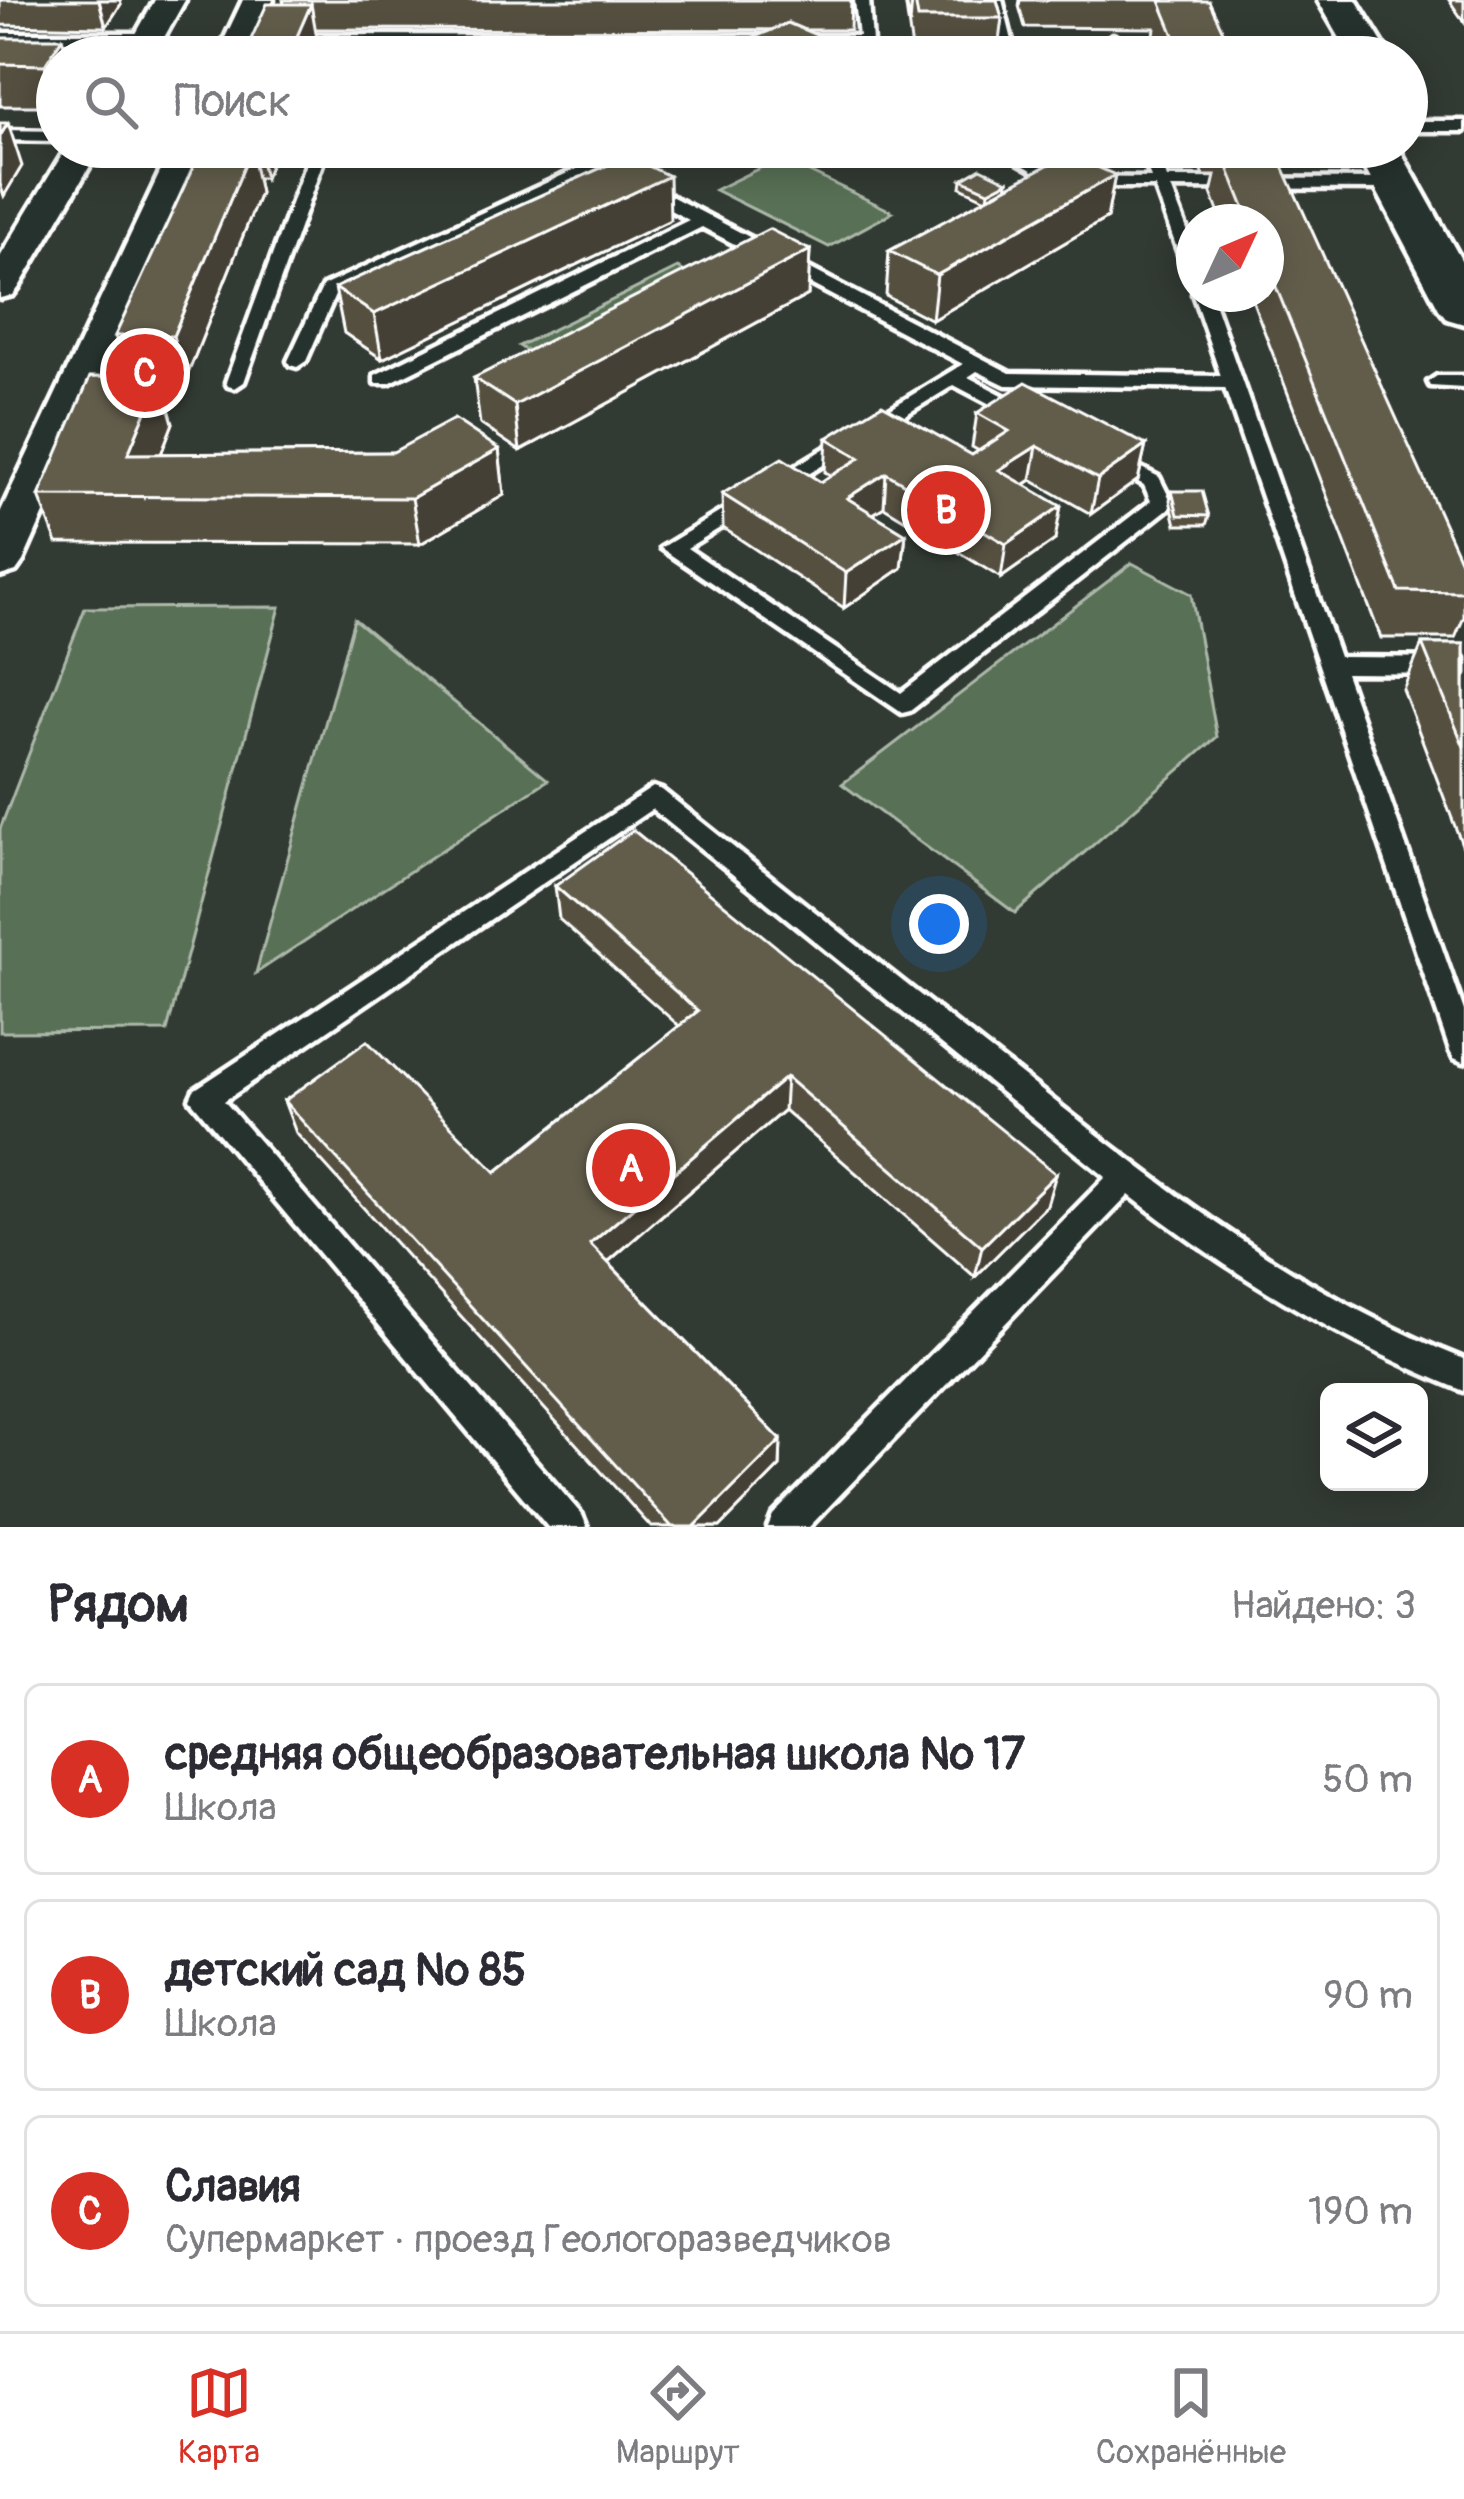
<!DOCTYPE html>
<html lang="ru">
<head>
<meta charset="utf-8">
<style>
  :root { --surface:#fff; --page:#f7f7f7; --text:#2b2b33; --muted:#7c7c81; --line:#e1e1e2; --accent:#d93025 }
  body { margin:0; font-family:Pangolin,sans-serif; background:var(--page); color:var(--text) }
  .controls { position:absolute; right:36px; bottom:36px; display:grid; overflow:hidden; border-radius:18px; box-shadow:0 6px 30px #0003 }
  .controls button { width:108px; height:108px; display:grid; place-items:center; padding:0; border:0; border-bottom:3px solid var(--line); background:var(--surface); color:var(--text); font:60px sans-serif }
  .compass { position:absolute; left:1176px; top:204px; width:108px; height:108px; border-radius:50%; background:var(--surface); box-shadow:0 6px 30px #0003; rotate:46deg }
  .you { position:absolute; left:939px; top:924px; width:42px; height:42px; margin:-30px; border:9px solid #fff; border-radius:50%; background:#1a73e8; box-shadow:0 0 0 18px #1a73e833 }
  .badge { display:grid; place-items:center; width:78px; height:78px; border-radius:50%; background:var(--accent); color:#fff; font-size:39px; font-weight:700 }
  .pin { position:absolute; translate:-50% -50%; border:6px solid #fff; box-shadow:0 3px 12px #0006 }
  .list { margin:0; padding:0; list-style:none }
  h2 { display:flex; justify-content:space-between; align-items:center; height:156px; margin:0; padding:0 48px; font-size:51px }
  h2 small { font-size:39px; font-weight:400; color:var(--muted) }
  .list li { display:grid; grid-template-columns:78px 1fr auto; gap:36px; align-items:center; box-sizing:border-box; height:192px; margin:0 24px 24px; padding:0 24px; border:3px solid var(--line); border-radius:18px }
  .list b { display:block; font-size:45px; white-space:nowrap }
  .list p { margin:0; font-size:39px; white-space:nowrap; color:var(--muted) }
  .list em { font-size:39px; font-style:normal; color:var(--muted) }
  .icon { flex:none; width:66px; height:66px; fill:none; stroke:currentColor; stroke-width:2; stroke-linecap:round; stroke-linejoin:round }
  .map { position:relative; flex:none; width:1464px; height:1527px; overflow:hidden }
  .search { position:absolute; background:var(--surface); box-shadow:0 6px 30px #0003; left:36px; right:36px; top:36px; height:132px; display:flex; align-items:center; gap:30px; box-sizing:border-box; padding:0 42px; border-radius:66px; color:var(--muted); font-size:45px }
  .sheet { height:804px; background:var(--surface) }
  nav { display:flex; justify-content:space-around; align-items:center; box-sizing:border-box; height:168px; border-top:3px solid var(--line); background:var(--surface); font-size:33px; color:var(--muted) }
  nav a { display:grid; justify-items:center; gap:6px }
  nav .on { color:var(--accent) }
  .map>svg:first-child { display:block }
  .green { fill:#597054; stroke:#acb8aa; stroke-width:3 }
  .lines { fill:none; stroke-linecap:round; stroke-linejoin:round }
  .lane-casing { stroke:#fff; stroke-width:9 }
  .street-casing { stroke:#fff; stroke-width:9 }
  .primary-casing { stroke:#fff; stroke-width:9 }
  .lane { fill:#26332d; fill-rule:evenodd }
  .street { fill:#26332d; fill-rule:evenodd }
  .primary { fill:#26332d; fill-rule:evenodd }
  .wall { fill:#545040; stroke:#fff; stroke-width:3 }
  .shaded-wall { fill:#454134; stroke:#fff; stroke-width:3 }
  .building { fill:#625d4b; stroke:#fff; stroke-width:3 }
</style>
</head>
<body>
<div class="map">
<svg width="1464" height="1527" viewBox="0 0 1464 1527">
  <rect width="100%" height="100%" fill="#323b33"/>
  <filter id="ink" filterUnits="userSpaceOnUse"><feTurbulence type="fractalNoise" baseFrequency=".00833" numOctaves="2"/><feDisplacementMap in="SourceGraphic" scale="24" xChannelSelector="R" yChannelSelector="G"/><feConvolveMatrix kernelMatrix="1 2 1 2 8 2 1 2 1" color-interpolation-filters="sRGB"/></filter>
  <g filter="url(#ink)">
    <g class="green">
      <polygon points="780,158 893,212 829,247 715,190"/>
      <polygon points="678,268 708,285 548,365 519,346"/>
      <polygon points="1132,563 1191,594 1217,737 1015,913 842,784"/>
      <polygon points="280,607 167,1031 0,1032 0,829 85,608"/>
      <polygon points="354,619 548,780 256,973"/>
    </g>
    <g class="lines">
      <defs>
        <g id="lane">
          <polygon points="855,0 869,0 872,43 284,43 277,39 284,35 859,36"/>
          <polygon points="988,0 1002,0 1016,57 1002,57"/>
          <polygon points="0,33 151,33 158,37 151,41 0,41"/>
          <polygon points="1113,35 1120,39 1126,57 1112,57 1106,39"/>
          <rect x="1410" y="121" width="54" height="10"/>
          <polygon points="0,130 57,131 57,141 0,140"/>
          <polygon points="312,147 328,147 244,382 235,388 228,386 226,382"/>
          <polygon points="557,147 577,147 1010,373 1221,376 1193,294 1211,294 1339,657 1464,658 1464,674 1345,673 1464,1011 1464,1062 1454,1058 1450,1050 1225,388 1006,385 977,371 968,377 1029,409 1029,417 1015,417 954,385 687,548 901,693 1151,501 1144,485 1104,464 1104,456 1118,456 1159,477 1172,503 1169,508 910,711 902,713 661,548 963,364 702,227 389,383 375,383 375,375 689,220 597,171 336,293 306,361 297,367 290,365 288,361 323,286 585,165"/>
          <polygon points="991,147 1011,147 1065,177 1151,178 1140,147 1156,147 1167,178 1397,179 1405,184 1397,189 1171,188 1194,248 1194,276 1185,271 1155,187 1062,187"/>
          <polygon points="1437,376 1464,376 1464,388 1430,386 1428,382"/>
          <path d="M653 787 662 790C778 883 895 976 1013 1068 1155 1181 1294 1292 1464 1359V1391C1341 1341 1233 1276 1129 1195L809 1527H768L773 1515 1106 1177 652 809 224 1101 582 1515 587 1527H548L190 1099 194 1090Z"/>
        </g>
        <g id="street">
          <polygon points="155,0 185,0 153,57 123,57"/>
          <polygon points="243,0 273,0 246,57 216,57"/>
          <polygon points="67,147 101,147 19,287 13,295 0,298 0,257"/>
          <polygon points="172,147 206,147 23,561 16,571 0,576 0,513"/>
        </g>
        <g id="primary">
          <polygon points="1318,0 1356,0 1391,57 1351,57"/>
          <polygon points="1354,147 1398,147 1464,265 1464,324 1447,319 1439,309"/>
        </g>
      </defs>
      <use href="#lane" class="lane-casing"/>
      <use href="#street" class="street-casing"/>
      <use href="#primary" class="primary-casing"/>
      <use href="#lane" class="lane"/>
      <use href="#street" class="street"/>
      <use href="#primary" class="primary"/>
    </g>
    <g class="wall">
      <polygon points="0,0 120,0 121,4 106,27 0,25"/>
      <polygon points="283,0 851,0 850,30 315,29 318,44 284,4"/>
      <polygon points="905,0 997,0 1002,18 997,57 913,57"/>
      <polygon points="1020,0 1164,0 1235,57 1159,57 1153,41 1155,28 1025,27 1019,6"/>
      <polygon points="1449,0 1464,0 1464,22"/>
      <polygon points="0,38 57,57 57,106 0,106"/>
      <polygon points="209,147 277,147 265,178 257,178 260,193 185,381 161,381 173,423 161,454 393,452 499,449 504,495 420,544 57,543 39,496 128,377 115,336 210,150"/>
      <polygon points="593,147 678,147 643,163 670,220 382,359 344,333 335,288 616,161 593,149"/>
      <polygon points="1193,147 1266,147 1265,151 1464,568 1464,617 1455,638 1381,638 1250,294 1266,294 1266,222 1222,222 1211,193 1215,176 1204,176"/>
      <polygon points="1115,175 1107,218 932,320 886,296 889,251 986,199 961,187 962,179 1008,181 1007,187"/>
      <polygon points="810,250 808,295 520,451 480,424 474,378"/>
      <polygon points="977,413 1146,445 1138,480 1091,514 1031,480 1024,485 1055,540 1001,578 884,507 873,514 906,534 902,568 844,608 723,528 722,494 821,482 831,475 825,472 827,438 972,455 979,451 972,447"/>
      <polygon points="1172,491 1209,516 1206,525 1176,525 1170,500"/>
      <polygon points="1422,644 1464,644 1464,850 1403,690"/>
      <polygon points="555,886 1047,1205 975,1277 784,1110 608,1262 781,1440 780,1466 720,1527 651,1527 296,1133 284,1101 496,1172 679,1026 559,919"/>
    </g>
    <g class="shaded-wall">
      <polygon points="99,0 120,0 121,4 106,27"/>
      <polygon points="311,4 318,44 313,57 288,57"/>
      <polygon points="62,38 68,57 57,57 57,103 45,65"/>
      <polygon points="826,39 826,57 785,57"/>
      <polygon points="8,123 22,166 4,196 0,184 0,136"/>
      <polygon points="258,147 277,147 265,178"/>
      <polygon points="629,147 678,147 630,169"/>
      <polygon points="251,150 260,193 185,381 173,336"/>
      <polygon points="1115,175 1107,218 932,320 937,275"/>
      <polygon points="669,176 670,220 382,359 374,314"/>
      <polygon points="1008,181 1007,189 988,200 989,191"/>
      <polygon points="810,250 808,295 520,451 515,405"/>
      <polygon points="160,378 173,423 144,497 128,454"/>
      <polygon points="1146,445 1138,480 1091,514 1098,479"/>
      <polygon points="1037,446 1031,480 994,505 999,470"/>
      <polygon points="499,449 504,495 420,544 412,498"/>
      <polygon points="886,473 884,507 845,532 847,498"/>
      <polygon points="1061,506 1055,540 1001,578 1006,544"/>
      <polygon points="906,534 902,568 844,608 846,573"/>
      <polygon points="786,1077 784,1110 594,1274 590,1244"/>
      <polygon points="1056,1174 1047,1205 975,1277 982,1247"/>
      <polygon points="781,1440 780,1466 720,1527 694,1527"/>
    </g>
    <g class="building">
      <polygon points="906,0 912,0 910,25"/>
      <polygon points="915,0 997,0 1002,18 918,18"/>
      <polygon points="1160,1 1209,1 1235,57 1183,57"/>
      <polygon points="267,4 311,4 288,57 243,57"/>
      <polygon points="788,23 826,39 785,57 708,57"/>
      <polygon points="0,38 62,38 45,65 0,64"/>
      <polygon points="474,50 511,50 509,57 472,57"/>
      <polygon points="0,123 8,123 0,136"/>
      <polygon points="201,150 251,150 173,336 115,336"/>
      <polygon points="1221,150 1276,151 1464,568 1464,592 1399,591 1266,262 1266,222 1250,222"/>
      <polygon points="1068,154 1115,175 937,275 889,251"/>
      <polygon points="628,156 669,176 374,314 335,288"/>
      <polygon points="981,168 1008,181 989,191 962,179"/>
      <polygon points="769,229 810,250 515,405 474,378"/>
      <polygon points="90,377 160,378 128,454 393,452 454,419 499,449 412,498 39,496"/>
      <polygon points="1026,382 1146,445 1098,479 1037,446 999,470 1061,506 1006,544 886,473 847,498 906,534 846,573 722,494 782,458 821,482 860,458 827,438 882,404 972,455 1009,431 977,413"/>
      <polygon points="1172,491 1202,491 1209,516 1178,515"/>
      <polygon points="1422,644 1464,644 1464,747"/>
      <polygon points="633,830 1056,1174 982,1247 786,1077 590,1244 781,1440 694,1527 672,1527 284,1101 367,1041 496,1172 698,1011 555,886"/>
    </g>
  </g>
</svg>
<div class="controls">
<button><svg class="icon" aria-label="layers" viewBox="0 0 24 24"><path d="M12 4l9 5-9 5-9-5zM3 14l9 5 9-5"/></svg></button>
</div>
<svg class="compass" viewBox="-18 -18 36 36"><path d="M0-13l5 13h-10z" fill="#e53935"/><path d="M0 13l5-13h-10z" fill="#7c7c81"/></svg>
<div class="you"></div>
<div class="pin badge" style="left:631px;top:1168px">A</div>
<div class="pin badge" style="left:946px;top:510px">B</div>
<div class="pin badge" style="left:145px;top:373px">C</div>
<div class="search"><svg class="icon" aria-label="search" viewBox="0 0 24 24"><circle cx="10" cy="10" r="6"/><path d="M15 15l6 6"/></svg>Поиск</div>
</div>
<section class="sheet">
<h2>Рядом<small>Найдено: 3</small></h2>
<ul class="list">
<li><span class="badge">A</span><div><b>средняя общеобразовательная школа № 17</b><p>Школа</p></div><em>50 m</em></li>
<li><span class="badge">B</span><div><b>детский сад № 85</b><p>Школа</p></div><em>90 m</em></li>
<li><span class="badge">C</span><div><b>Славия</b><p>Супермаркет · проезд Геологоразведчиков</p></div><em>190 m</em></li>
</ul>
</section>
<nav>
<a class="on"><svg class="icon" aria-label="map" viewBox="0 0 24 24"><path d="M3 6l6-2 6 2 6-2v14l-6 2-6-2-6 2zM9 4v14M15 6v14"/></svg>Карта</a>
<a><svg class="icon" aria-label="directions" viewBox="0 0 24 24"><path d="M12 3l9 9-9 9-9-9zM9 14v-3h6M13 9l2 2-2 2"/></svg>Маршрут</a>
<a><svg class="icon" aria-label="saved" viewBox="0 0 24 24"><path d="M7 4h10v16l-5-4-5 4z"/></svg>Сохранённые</a>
</nav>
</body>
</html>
